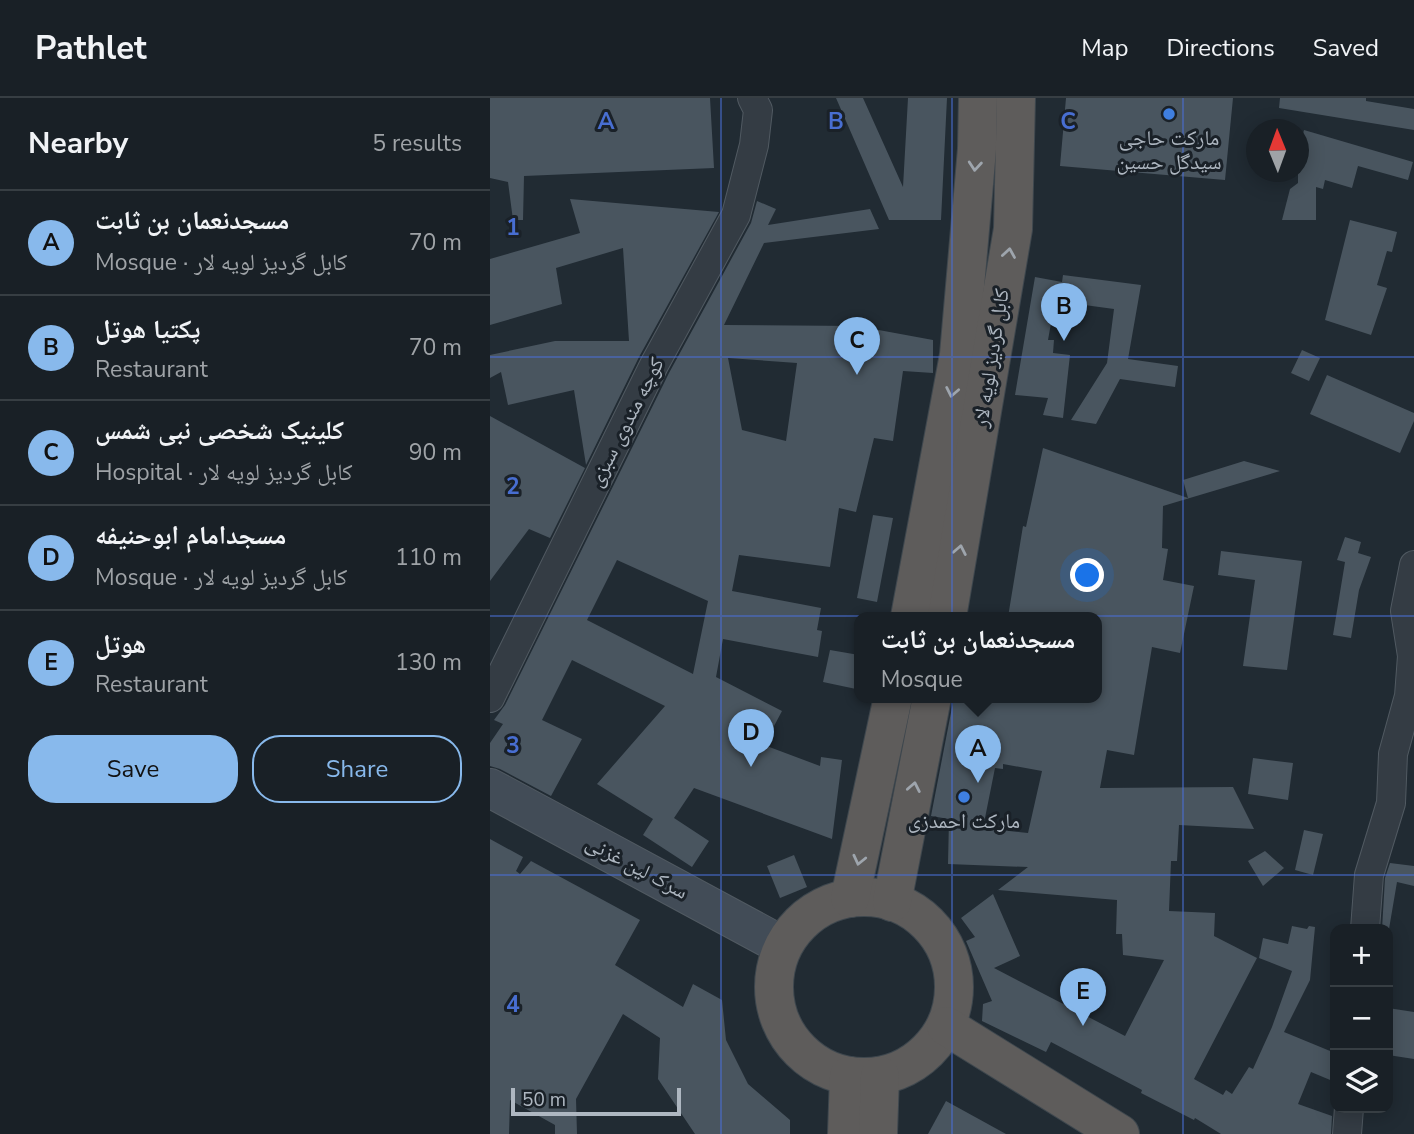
<!DOCTYPE html>
<html lang="en">
<head>
<meta charset="utf-8">
<style>
  :root { --surface:#192026; --page:#262d32; --text:#f1f3f6; --muted:#9fa3a7; --line:#373e43; --accent:#88b9ec }
  body { margin:0; font-family:"Nunito Sans","Noto Naskh Arabic",sans-serif; background:var(--page); color:var(--text) }
  .controls { position:absolute; right:21px; bottom:21px; display:grid; overflow:hidden; border-radius:14px; box-shadow:0 4px 18px #0003 }
  .controls button { width:63px; height:63px; display:grid; place-items:center; padding:0; border:0; border-bottom:2px solid var(--line); background:var(--surface); color:var(--text); font:35px sans-serif }
  .compass { position:absolute; left:756px; top:21px; width:63px; height:63px; border-radius:50%; background:var(--surface); box-shadow:0 4px 18px #0003; rotate:359deg }
  .scale { position:absolute; left:21px; bottom:18px; width:170px; box-sizing:border-box; padding-left:7px; border:4px solid #aeb7c1; border-top:0; font-size:19px; line-height:24px; white-space:nowrap; color:#aeb7c1; -webkit-text-stroke:5px #1a2128; paint-order:stroke }
  .you { position:absolute; left:598px; top:478px; width:24px; height:24px; margin:-18px; border:5px solid #fff; border-radius:50%; background:#1a73e8; box-shadow:0 0 0 10px #1a73e833 }
  .badge { display:grid; place-items:center; width:46px; height:46px; border-radius:50%; background:var(--accent); color:#111; font-size:23px; font-weight:700 }
  .pin { position:absolute; translate:-50% -58px; filter:drop-shadow(0 2px 4px #0008) }
  .pin::after { content:''; position:absolute; top:37px; width:24px; height:21px; background:inherit; clip-path:polygon(0 0,100% 0,50% 100%) }
  .popup { position:absolute; left:364px; top:514px; width:248px; height:91px; box-sizing:border-box; display:grid; place-content:center; border-radius:14px; background:var(--surface); filter:drop-shadow(0 2px 5px #0005); font-size:23px; white-space:nowrap; color:var(--muted) }
  .popup b { font-size:26px; color:var(--text) }
  .popup::after { content:''; position:absolute; left:50%; top:100%; margin-left:-14px; border:14px solid transparent; border-top-color:var(--surface) }
  .list { margin:0; padding:0; list-style:none }
  h2 { display:flex; justify-content:space-between; align-items:center; height:91px; margin:0; padding:0 28px; font-size:30px }
  h2 small { font-size:23px; font-weight:400; color:var(--muted) }
  .list li { display:grid; grid-template-columns:46px 1fr auto; gap:21px; align-items:center; box-sizing:border-box; height:105px; padding:0 28px; border-top:2px solid var(--line) }
  .list b { display:block; font-size:26px; white-space:nowrap }
  .list p { margin:0; font-size:23px; white-space:nowrap; color:var(--muted) }
  .list em { font-size:23px; font-style:normal; color:var(--muted) }
  .actions { display:flex; gap:14px; padding:21px 28px }
  .actions a { flex:1; padding:16px 0; border:2px solid var(--accent); border-radius:28px; text-align:center; font-size:24px; color:var(--accent) }
  .actions .main { background:var(--accent); color:#111 }
  .icon { flex:none; width:38px; height:38px; fill:none; stroke:currentColor; stroke-width:2; stroke-linecap:round; stroke-linejoin:round }
  .map { position:relative; flex:none; width:924px; height:1036px; overflow:hidden }
  header { display:flex; align-items:center; gap:42px; box-sizing:border-box; height:98px; padding:0 35px; background:var(--surface); border-bottom:2px solid var(--line) }
  header strong { font-size:33px }
  nav { display:flex; gap:38px; margin-inline-start:auto; font-size:24px }
  main { display:flex }
  aside { flex:1; background:var(--surface) }
  .map>svg:first-child { display:block }
  .building { fill:#49555f; fill-rule:evenodd }
  .lines { fill:none; stroke-linecap:round; stroke-linejoin:round }
  .minor-casing { stroke:#515a62; stroke-width:30 }
  .secondary-casing { stroke:#515a62; stroke-width:40 }
  .trunk-casing { stroke:#3e474e; stroke-width:40 }
  .minor { stroke:#343c44; stroke-width:28 }
  .secondary { stroke:#424c57; stroke-width:38 }
  .trunk { stroke:#5e5c5b; stroke-width:38 }
  .oneway { stroke:#9ea5ad }
  .grid { fill:none; stroke:#486ed1; stroke-width:2; stroke-opacity:0.55 }
  .shop-dot { fill:#3f7fe0; stroke:#1a2128; stroke-width:2.5 }
  .labels { text-anchor:middle; dominant-baseline:central; stroke-width:6; stroke-linejoin:round; paint-order:stroke }
  .poi-label { font-size:21px; fill:#aeb7c1; stroke:#1a2128 }
  .street-label { font-size:21px; fill:#aeb7c1; stroke:#1a2128 }
  .grid-label { font-size:23px; text-anchor:middle; font-weight:bold; fill:#486ed1; stroke:#1a2128; stroke-width:6; stroke-linejoin:round; paint-order:stroke }
</style>
</head>
<body>
<header>
<strong>Pathlet</strong>
<nav><a>Map</a><a>Directions</a><a>Saved</a></nav>
</header>
<main>
<aside>
<h2>Nearby<small>5 results</small></h2>
<ul class="list">
<li><span class="badge">A</span><div><b>مسجدنعمان بن ثابت</b><p>Mosque · کابل گردیز لویه لار</p></div><em>70 m</em></li>
<li><span class="badge">B</span><div><b>پکتیا هوتل</b><p>Restaurant</p></div><em>70 m</em></li>
<li><span class="badge">C</span><div><b>کلینیک شخصی نبی شمس</b><p>Hospital · کابل گردیز لویه لار</p></div><em>90 m</em></li>
<li><span class="badge">D</span><div><b>مسجدامام ابوحنیفه</b><p>Mosque · کابل گردیز لویه لار</p></div><em>110 m</em></li>
<li><span class="badge">E</span><div><b>هوتل</b><p>Restaurant</p></div><em>130 m</em></li>
</ul>
<div class="actions"><a class="main">Save</a><a>Share</a></div>
</aside>
<div class="map">
<svg width="924" height="1036" viewBox="0 0 924 1036">
  <rect width="100%" height="100%" fill="#212b33"/>
  <g class="building">
    <polygon points="0,0 220,0 224,70 34,78 33,122 23,122 18,84 0,80"/>
    <polygon points="346,0 373,0 413,89 418,0 457,0 451,122 399,122"/>
    <polygon points="576,0 743,0 735,82 570,68"/>
    <polygon points="790,0 876,0 876,3 924,11 924,32 789,10"/>
    <polygon points="814,32 923,64 918,82 868,68 862,90 835,82 833,91 826,89 826,122 792,122 800,91 808,85 808,55"/>
    <polygon points="80,101 229,114 149,259 96,367 84,292 18,307 11,274 0,280 0,257 65,243 139,243 133,150 66,170 72,206 0,227 0,161 90,135"/>
    <path d="M267 103 286 111 278 127 380 111 389 131 274 145 234 227 367 228 443 242V275L413 273 403 343 384 340 366 414 349 410 340 469 249 457 242 493 331 510 327 532 332 533 328 559 233 541 226 579 292 613 274 647 330 668 331 659 352 662 342 741 204 690 184 720 219 743 202 769 153 737 163 721 107 686 175 608 82 562 52 622 92 641 61 698 10 671 0 668V645L13 626 4 622 15 607 179 275 261 125ZM238 260 307 265 296 343 252 332ZM127 462 218 503 203 576 97 522Z"/>
    <polygon points="860,122 907,134 902,154 897,153 887,187 897,190 881,237 835,222"/>
    <polygon points="573,177 651,187 638,261 688,268 685,289 630,281 606,326 581,322 617,265 624,211 565,203 558,242 564,242 563,255 580,257 573,320 553,317 558,300 525,297 545,179 572,184"/>
    <polygon points="812,252 830,260 819,283 801,275"/>
    <polygon points="837,277 924,315 924,323 910,355 820,316"/>
    <polygon points="0,318 95,370 60,440 39,431 0,483"/>
    <path d="M553 350 698 400 693 382 754 363 790 373 673 408 672 450 678 451 673 482 704 488 690 555 662 549 644 657 617 652 610 690 743 689 764 731 689 727 687 763H681L679 813 725 815 724 838 767 860 704 981 733 997 736 992 742 996 759 969 763 971 782 929 802 873 769 860 773 840 798 846 802 828 817 831 819 828 825 829 820 882 794 934 845 955V984L821 974 808 1006 842 1018 841 1036H731L705 1020 704 1022 651 995 652 992 561 944 556 954 492 923 493 906 502 903 476 843 485 839 471 820 503 796 530 858 504 870 635 938 674 862 633 857 632 836H626L627 802 508 792 538 769 458 766 459 721 441 718 464 599H607V519H518L533 428 536 429ZM513 666 552 673 538 735 493 730 505 670 513 671Z"/>
    <polygon points="383,417 403,420 387,504 367,500"/>
    <polygon points="855,439 871,444 868,455 881,459 869,492 861,540 843,537 855,464 847,462"/>
    <polygon points="731,453 812,463 797,572 753,568 765,482 728,477"/>
    <polygon points="340,552 369,557 369,576 366,591 333,584"/>
    <polygon points="763,660 803,665 798,702 758,696"/>
    <polygon points="814,732 833,736 823,777 805,772"/>
    <polygon points="0,741 33,759 26,773 30,776 41,763 150,822 125,867 193,909 203,886 232,902 236,942 258,986 300,1022 300,1036 205,1036 168,981 170,940 133,916 86,1001 87,1036 65,1036 65,1027 20,1002 19,1036 0,1036"/>
    <polygon points="775,753 794,770 773,788 758,763"/>
    <polygon points="304,757 317,789 290,800 277,768"/>
    <polygon points="900,765 924,768 924,788 907,784 899,831 892,831 895,780"/>
    <polygon points="898,910 924,914 924,961 898,957"/>
    <polygon points="456,1003 516,1036 438,1036"/>
  </g>
  <g class="lines">
    <defs>
      <g id="minor">
        <polyline points="0,600 164,267 246,117 264,47 268,12 262,0"/>
        <polyline points="875,831 879,777 901,705 903,656 919,598 922,558 915,513 924,467"/>
        <polyline points="857,1036 859,1010"/>
      </g>
      <polyline id="secondary" points="0,690 293,848"/>
      <g id="trunk">
        <polyline points="420,519 469,257 487,51 488,0"/>
        <polyline points="457,519 523,131 526,0"/>
        <circle cx="374" cy="889" r="90"/>
        <polyline points="360,800 403,599"/>
        <polyline points="402,804 442,599"/>
        <polyline points="456,928 630,1036"/>
        <polyline points="357,1036 359,978"/>
        <polyline points="388,1036 390,978"/>
      </g>
    </defs>
    <use href="#minor" class="minor-casing"/>
    <use href="#secondary" class="secondary-casing"/>
    <use href="#trunk" class="trunk-casing"/>
    <use href="#minor" class="minor"/>
    <use href="#secondary" class="secondary"/>
    <use href="#trunk" class="trunk"/>
  </g>
  <defs><path id="oneway-chevron" d="M-2-3.5L2.5 0L-2 3.5" fill="none" stroke-width="1.6" stroke-linecap="round" stroke-linejoin="round" transform="scale(1.75)"/></defs>
  <g class="oneway">
    <use href="#oneway-chevron" transform="translate(485 68) rotate(95)"/>
    <use href="#oneway-chevron" transform="translate(519 155) rotate(-81)"/>
    <use href="#oneway-chevron" transform="translate(462 294) rotate(101)"/>
    <use href="#oneway-chevron" transform="translate(470 452) rotate(-79)"/>
    <use href="#oneway-chevron" transform="translate(424 689) rotate(-79)"/>
    <use href="#oneway-chevron" transform="translate(369 762) rotate(103)"/>
  </g>
  <path class="grid" d="M231 0V1036M462 0V1036M693 0V1036M0 259H924M0 518H924M0 777H924"/>
  <g class="shop-dot">
    <circle cx="679" cy="16" r="7"/>
    <circle cx="474" cy="699" r="7"/>
  </g>
  <g class="labels">
    <g class="poi-label">
      <text x="679" y="40">مارکت حاجی<tspan x="679" dy="24">سیدگل حسین</tspan></text>
      <text x="474" y="723">مارکت احمدزی</text>
    </g>
    <g class="street-label">
      <text transform="translate(501 260) rotate(-81)">کابل گردیز لویه لار</text>
      <text transform="translate(136 324) rotate(-63)">کوچه مندوی سبزی</text>
      <text transform="translate(147 769) rotate(28)">سرک لین غزنی</text>
    </g>
  </g>
  <g class="grid-label">
    <text x="116" y="31">A</text>
    <text x="346" y="31">B</text>
    <text x="578" y="31">C</text>
    <text x="23" y="137">1</text>
    <text x="23" y="396">2</text>
    <text x="23" y="655">3</text>
    <text x="23" y="914">4</text>
  </g>
</svg>
<div class="controls">
<button>+</button>
<button>−</button>
<button><svg class="icon" aria-label="layers" viewBox="0 0 24 24"><path d="M12 4l9 5-9 5-9-5zM3 14l9 5 9-5"/></svg></button>
</div>
<svg class="compass" viewBox="-18 -18 36 36"><path d="M0-13l5 13h-10z" fill="#e53935"/><path d="M0 13l5-13h-10z" fill="#9fa3a7"/></svg>
<div class="scale">50 m</div>
<div class="you"></div>
<div class="pin badge" style="left:488px;top:685px">A</div>
<div class="popup"><b>مسجدنعمان بن ثابت</b>Mosque</div>
<div class="pin badge" style="left:574px;top:243px">B</div>
<div class="pin badge" style="left:367px;top:277px">C</div>
<div class="pin badge" style="left:261px;top:669px">D</div>
<div class="pin badge" style="left:593px;top:928px">E</div>
</div>
</main>
</body>
</html>
